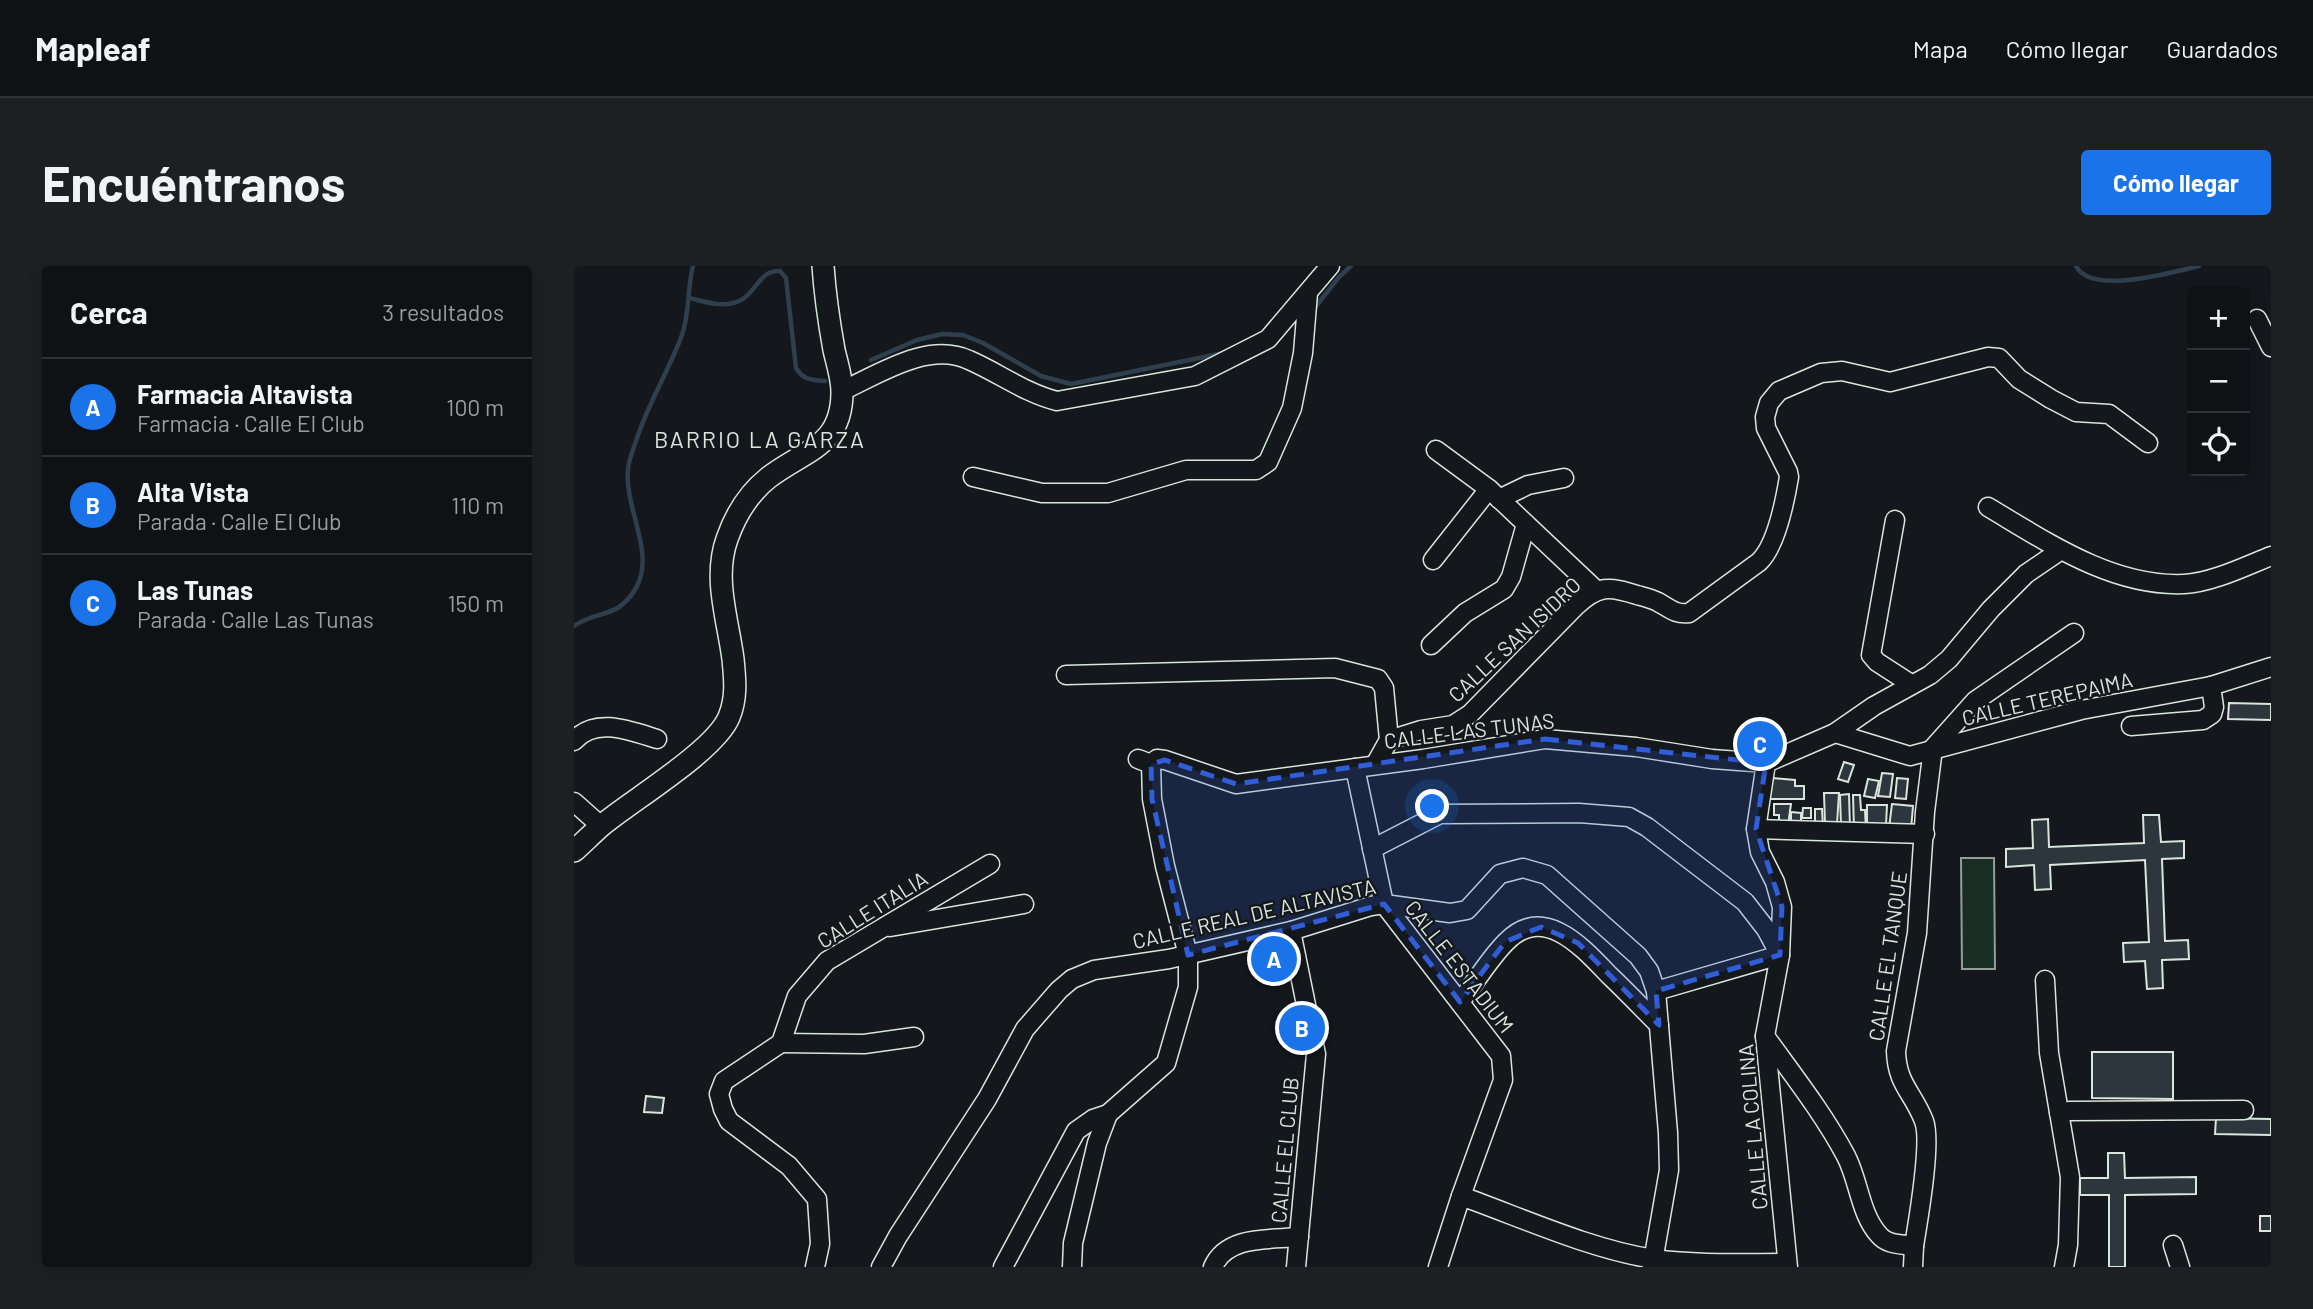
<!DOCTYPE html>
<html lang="es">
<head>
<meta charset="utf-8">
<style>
  :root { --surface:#0f1215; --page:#1d2022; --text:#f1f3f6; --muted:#9b9ea0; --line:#2f3234; --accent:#1a73e8 }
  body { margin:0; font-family:Barlow,sans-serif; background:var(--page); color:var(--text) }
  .controls { position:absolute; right:21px; top:21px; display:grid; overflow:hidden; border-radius:7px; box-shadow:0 4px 18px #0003 }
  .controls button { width:63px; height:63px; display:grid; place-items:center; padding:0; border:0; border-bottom:2px solid var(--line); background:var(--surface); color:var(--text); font:35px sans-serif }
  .you { position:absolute; left:859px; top:541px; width:24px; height:24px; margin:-18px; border:5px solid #fff; border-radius:50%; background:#1a73e8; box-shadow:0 0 0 10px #1a73e833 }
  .badge { display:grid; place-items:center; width:46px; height:46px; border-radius:50%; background:var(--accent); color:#fff; font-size:23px; font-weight:700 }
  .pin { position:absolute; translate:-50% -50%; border:4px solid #fff; box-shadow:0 2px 7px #0006 }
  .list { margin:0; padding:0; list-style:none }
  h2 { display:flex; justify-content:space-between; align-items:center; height:91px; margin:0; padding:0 28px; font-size:30px }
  h2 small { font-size:23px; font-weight:400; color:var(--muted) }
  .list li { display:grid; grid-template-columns:46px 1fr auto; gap:21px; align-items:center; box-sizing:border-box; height:98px; padding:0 28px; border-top:2px solid var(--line) }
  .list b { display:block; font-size:26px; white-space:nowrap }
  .list p { margin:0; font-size:23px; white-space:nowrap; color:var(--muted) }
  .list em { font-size:23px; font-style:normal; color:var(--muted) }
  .icon { flex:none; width:38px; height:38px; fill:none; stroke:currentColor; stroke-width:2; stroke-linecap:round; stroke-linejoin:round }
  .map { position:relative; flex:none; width:1697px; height:1001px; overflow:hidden; border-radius:7px }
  header { display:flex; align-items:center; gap:42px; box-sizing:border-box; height:98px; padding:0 35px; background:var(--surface); border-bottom:2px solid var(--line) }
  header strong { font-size:33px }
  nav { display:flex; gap:38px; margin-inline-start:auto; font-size:24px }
  .intro { display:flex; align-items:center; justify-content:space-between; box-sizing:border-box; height:168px; padding:0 42px }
  h1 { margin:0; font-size:49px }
  .button { padding:18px 32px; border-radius:7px; background:var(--accent); color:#fff; font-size:24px; font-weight:700 }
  main { display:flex; gap:42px; padding:0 42px }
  aside { flex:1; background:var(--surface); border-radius:7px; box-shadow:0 4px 18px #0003 }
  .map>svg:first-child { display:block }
  .pitch { fill:#1a2d24; stroke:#939e99; stroke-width:2 }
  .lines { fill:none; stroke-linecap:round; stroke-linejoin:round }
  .stream { stroke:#2f3f4d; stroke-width:4.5 }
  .building { fill:#2c363c; stroke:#d8e6dc; stroke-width:2 }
  .minor-casing { stroke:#d8e6dc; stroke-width:21 }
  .major-casing { stroke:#d8e6dc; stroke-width:24 }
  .minor { stroke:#14181c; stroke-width:18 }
  .major { stroke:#14181c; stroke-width:21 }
  .marked { fill:#305dd8; fill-opacity:0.2; stroke:#305dd8; stroke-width:5; stroke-dasharray:14 9; stroke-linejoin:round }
  .labels { text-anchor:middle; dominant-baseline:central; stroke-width:5; stroke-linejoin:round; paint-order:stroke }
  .street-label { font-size:21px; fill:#d8e6dc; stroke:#14181c }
  .neighbourhood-label { font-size:23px; letter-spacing:2px; fill:#d8e6dc; stroke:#14181c }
</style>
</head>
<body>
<header>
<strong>Mapleaf</strong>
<nav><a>Mapa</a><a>Cómo llegar</a><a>Guardados</a></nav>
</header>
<div class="intro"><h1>Encuéntranos</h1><a class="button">Cómo llegar</a></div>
<main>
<aside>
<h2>Cerca<small>3 resultados</small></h2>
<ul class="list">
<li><span class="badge">A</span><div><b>Farmacia Altavista</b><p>Farmacia · Calle El Club</p></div><em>100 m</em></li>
<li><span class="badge">B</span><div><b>Alta Vista</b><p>Parada · Calle El Club</p></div><em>110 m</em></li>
<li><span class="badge">C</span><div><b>Las Tunas</b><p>Parada · Calle Las Tunas</p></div><em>150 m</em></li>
</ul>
</aside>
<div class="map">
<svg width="1697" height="1001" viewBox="0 0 1697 1001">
  <rect width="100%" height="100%" fill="#14181c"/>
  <polygon class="pitch" points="1387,592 1420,592 1421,703 1388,703"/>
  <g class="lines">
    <g class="stream">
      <path d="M1502 0C1517 30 1599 6 1625 0"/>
      <path d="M115 32C129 35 144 41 159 37 181 33 184 3 206 5L212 12 222 102C229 114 238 114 251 115"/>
      <polyline points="739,44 765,11 777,0"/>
      <polyline points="297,94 343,74 368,68 389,69 409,77 467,110 497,118 650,87"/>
      <path d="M0 360C25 343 43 354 62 322 82 287 50 242 54 203 55 192 60 182 63 172 75 136 95 104 108 69 116 46 113 23 119 0"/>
    </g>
  </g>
  <g class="building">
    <polygon points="1655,437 1697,438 1697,454 1654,453"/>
    <polygon points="1270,496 1280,499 1274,516 1264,513"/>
    <polygon points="1308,507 1319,508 1316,531 1304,530"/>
    <polygon points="1199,512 1221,514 1221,520 1230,520 1230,533 1190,533 1192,516"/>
    <polygon points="1323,512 1334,513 1332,533 1321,532"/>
    <polygon points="1294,513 1305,515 1301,532 1290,530"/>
    <polygon points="1250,527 1265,527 1263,558 1251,558"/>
    <polygon points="1275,528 1276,561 1267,561 1266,529"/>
    <polygon points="1279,529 1286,529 1287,544 1291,544 1292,564 1280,564"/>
    <polygon points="1200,538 1217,538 1214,559 1205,563 1205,549 1200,549"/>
    <polygon points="1318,538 1339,540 1337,564 1315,562"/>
    <polygon points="1293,539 1313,539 1312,559 1293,558"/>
    <polygon points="1229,542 1237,542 1237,552 1228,552"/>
    <polygon points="1241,543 1248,543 1249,561 1241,561"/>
    <polygon points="1217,546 1227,547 1227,561 1217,561"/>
    <polygon points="1569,549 1585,549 1587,576 1610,575 1610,592 1588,593 1591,675 1614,674 1615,693 1588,694 1589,722 1573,723 1571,695 1550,696 1549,677 1575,676 1571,594 1476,599 1477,623 1461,624 1460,599 1432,601 1432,583 1459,582 1458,554 1474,553 1475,581 1570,577"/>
    <polygon points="1518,786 1599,786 1599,833 1518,832"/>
    <polygon points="72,830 90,832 88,847 70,846"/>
    <polygon points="1642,852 1697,853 1697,869 1641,868"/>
    <polygon points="1534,887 1550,887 1551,912 1622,911 1622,928 1551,929 1551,1001 1535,1001 1535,929 1506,929 1506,912 1534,912"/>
    <rect x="1686" y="950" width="11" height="15"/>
  </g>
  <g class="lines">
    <defs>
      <g id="minor">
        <polyline points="1683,53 1697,81"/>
        <path d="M268 125C305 108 354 75 395 94 425 107 451 127 483 135L621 110 694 73 756 0"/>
        <polyline points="862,184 915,223 1023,325"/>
        <polyline points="399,211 468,227 534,227 612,204 682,204 694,196 718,142 729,87 734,27"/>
        <polyline points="925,233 954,219 990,212"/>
        <path d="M1414 241C1473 276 1538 321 1610 318 1637 317 1672 300 1697 290"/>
        <polyline points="1321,254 1297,389 1303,396 1337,418"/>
        <polyline points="859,294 915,223"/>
        <polyline points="857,379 891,347 930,323 937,311 952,258"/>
        <polyline points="492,409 761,402 804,413 810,422 815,474"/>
        <polyline points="1557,460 1629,454 1638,448 1640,441 1637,420"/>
        <polyline points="1261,467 1336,490 1507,444 1637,420 1697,401"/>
        <path d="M0 475C21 450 57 465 83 473"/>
        <polyline points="577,498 583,493 591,494 662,518 849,493 971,473 1062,481 1138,493 1192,497 1261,467 1300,440 1356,409 1375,393 1417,343 1452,308 1487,284"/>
        <path d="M801 499 815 474 847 464 879 459 896 448 1002 340C1024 319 1035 320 1063 329 1070 331 1078 333 1084 336 1095 342 1102 349 1115 347L1185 296C1202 280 1211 235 1215 211L1214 206 1192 162 1191 151 1195 137 1205 125 1247 107 1268 105 1316 116 1414 91 1425 92 1445 113 1477 133 1502 146 1535 148 1574 177"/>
        <polyline points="781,502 810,638 927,790 929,814 887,930 864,1001"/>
        <polyline points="0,536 27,560"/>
        <polyline points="1182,563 1351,568"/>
        <polyline points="798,583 866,548 1005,547 1055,551 1073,561 1171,636 1192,663 1206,689 1191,770 1214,1001"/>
        <polyline points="316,661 450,638"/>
        <polyline points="717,665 742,788 722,1001"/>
        <polyline points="1471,714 1475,787 1496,911 1494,979 1490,1001"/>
        <polyline points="1082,725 1206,689 1208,641 1201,616 1186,586 1182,563 1192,497"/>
        <path d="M886 736C901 717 915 693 932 676 970 637 1009 682 1035 709 1052 725 1068 742 1085 759"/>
        <path d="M1191 770C1219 809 1249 847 1272 890 1285 915 1286 948 1305 969 1313 979 1327 978 1340 980 1344 955 1358 876 1350 855 1339 826 1323 819 1322 785L1343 667 1351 546 1359 482 1401 435 1500 367"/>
        <polyline points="207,777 290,778 340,771"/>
        <polyline points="1485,847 1495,845 1670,844"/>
        <path d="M887 930C946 951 1018 984 1080 993 1124 999 1169 997 1213 997"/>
        <polyline points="1599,979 1606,1001"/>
        <polyline points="241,1001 246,978 243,933 215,900 155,855 149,843 145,828 150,815 207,777 223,730 253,695 416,598"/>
        <polyline points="307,1001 324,970 413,833 451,763 485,724 498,713 520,704 595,693 717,665 797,640 810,638 876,647 893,644 926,608 949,602 973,609 1064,690 1075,705 1082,725 1094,867 1095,904 1078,1001"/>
        <polyline points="429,1001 502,865 519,853 534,848 592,797 614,721 614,689 591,600 578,533 577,498 564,493"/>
        <polyline points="498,1001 499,977 523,877 534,848"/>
        <path d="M639 1001C653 969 695 974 725 971"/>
        <polyline points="1339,1001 1340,980"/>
      </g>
      <path id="major" d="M0 585C9 577 18 568 27 560 58 534 141 485 155 451 163 432 161 413 159 393 154 354 139 312 153 273 161 250 174 228 194 212 230 184 268 181 268 126 268 112 263 97 260 84 255 56 251 29 249 0"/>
    </defs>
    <use href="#minor" class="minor-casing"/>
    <use href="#major" class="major-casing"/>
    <use href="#minor" class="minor"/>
    <use href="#major" class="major"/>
  </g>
  <path class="marked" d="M971 473 1192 497 1182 563 1208 641 1206 689 1082 725 1085 759 1004 677 967 661 931 676 886 736 810 638 614 689 578 533 577 498 591 494 662 518Z"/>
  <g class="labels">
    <g class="street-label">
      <text transform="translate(940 373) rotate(-43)">CALLE SAN ISIDRO</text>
      <text transform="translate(1473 432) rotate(-13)">CALLE TEREPAIMA</text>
      <text transform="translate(895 464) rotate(-7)">CALLE LAS TUNAS</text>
      <text transform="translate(298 643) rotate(-32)">CALLE ITALIA</text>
      <text transform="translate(680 647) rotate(-13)">CALLE REAL DE ALTAVISTA</text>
      <text transform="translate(1313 690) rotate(-82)">CALLE EL TANQUE</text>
      <text transform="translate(886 700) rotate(52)">CALLE ESTADIUM</text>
      <text transform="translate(1178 861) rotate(-95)">CALLE LA COLINA</text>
      <text transform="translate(710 884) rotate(-85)">CALLE EL CLUB</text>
    </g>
    <g class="neighbourhood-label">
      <text x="186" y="173">BARRIO LA GARZA</text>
    </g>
  </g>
</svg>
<div class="controls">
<button>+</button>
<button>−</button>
<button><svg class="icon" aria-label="locate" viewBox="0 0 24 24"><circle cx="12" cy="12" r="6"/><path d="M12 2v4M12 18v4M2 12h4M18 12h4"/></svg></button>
</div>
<div class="you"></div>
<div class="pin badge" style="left:700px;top:693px">A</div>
<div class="pin badge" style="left:728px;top:762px">B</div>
<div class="pin badge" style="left:1186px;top:478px">C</div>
</div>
</main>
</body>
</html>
